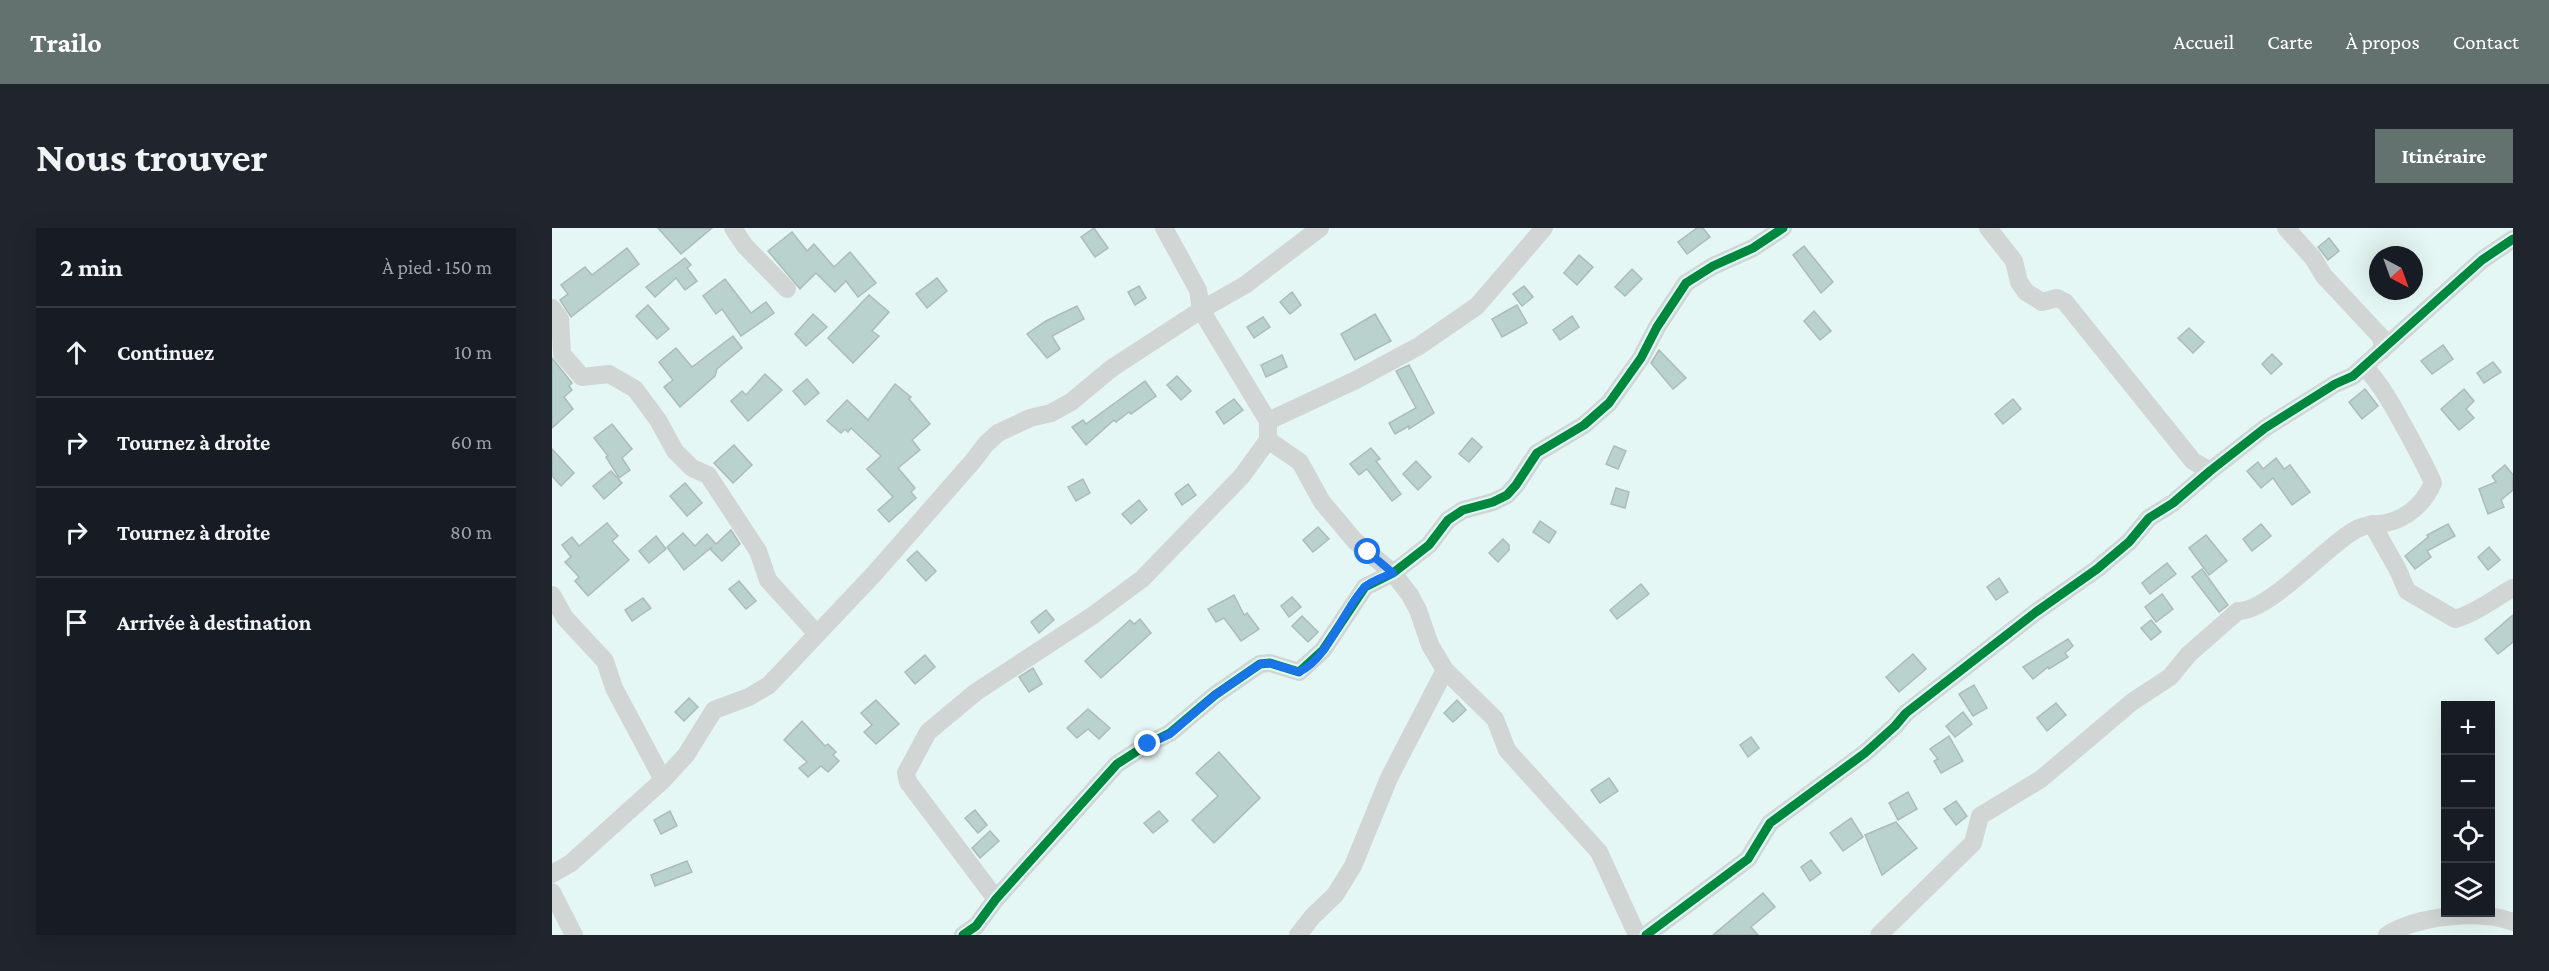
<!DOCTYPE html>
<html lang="fr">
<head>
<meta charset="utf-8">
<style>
  :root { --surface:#171b24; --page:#20242c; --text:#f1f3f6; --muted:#9ea1a6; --line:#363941; --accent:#64726f }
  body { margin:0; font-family:"Crimson Pro",serif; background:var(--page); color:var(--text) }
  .controls { position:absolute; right:18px; bottom:18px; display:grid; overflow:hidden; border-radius:0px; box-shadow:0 6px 24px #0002 }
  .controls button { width:54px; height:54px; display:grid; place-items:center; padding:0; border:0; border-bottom:2px solid var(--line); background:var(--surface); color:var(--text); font:30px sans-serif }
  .compass { position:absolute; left:1817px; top:18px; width:54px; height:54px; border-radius:50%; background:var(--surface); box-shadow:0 6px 24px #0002; rotate:139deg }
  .stop { position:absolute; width:18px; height:18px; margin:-14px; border:4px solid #1a73e8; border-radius:50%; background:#fff }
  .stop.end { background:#1a73e8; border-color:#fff; box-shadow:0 2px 6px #0008 }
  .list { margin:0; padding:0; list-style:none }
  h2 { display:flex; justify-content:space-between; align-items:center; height:78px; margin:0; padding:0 24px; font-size:26px }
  h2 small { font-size:20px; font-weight:400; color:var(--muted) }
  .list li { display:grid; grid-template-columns:39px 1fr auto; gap:18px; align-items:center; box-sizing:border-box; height:90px; padding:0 24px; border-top:2px solid var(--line) }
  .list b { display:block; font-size:22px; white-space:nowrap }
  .list em { font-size:20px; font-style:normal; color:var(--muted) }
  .icon { flex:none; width:33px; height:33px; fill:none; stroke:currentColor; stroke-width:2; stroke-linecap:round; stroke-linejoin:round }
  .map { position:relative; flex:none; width:1961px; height:707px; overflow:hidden; border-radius:0px }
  header { display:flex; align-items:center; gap:36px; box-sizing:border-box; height:84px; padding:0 30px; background:var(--accent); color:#fff }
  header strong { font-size:28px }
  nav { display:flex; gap:33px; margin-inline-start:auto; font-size:21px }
  .intro { display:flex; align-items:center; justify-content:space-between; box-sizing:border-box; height:144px; padding:0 36px }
  h1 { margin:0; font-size:42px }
  .button { padding:15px 27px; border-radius:0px; background:var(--accent); color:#fff; font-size:21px; font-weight:700 }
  main { display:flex; gap:36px; padding:0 36px }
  aside { flex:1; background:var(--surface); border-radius:0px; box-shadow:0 6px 24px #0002 }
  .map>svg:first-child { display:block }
  .building { fill:#bad2ce; stroke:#adbbb9; stroke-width:1.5 }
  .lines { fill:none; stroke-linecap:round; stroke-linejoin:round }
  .street { stroke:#d1d5d4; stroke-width:18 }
  .cycleway-casing { stroke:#ddfff8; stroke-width:13 }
  .cycleway { stroke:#00873e; stroke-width:9 }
  .route { stroke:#1a73e8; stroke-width:8 }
</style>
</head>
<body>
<header>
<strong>Trailo</strong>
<nav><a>Accueil</a><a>Carte</a><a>À propos</a><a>Contact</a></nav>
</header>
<div class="intro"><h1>Nous trouver</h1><a class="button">Itinéraire</a></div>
<main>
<aside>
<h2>2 min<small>À pied · 150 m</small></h2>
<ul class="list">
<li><svg class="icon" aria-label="ahead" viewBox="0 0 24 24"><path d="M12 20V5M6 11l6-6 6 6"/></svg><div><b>Continuez</b></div><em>10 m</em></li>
<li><svg class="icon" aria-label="right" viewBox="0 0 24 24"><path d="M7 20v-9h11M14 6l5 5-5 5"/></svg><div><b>Tournez à droite</b></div><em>60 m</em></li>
<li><svg class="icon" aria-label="right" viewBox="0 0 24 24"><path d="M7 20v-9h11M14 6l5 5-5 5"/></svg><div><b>Tournez à droite</b></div><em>80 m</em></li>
<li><svg class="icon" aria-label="arrive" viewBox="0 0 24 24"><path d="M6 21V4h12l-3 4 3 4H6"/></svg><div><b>Arrivée à destination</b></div></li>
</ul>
</aside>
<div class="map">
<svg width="1961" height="707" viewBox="0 0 1961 707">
  <rect width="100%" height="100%" fill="#e5f7f4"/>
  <g class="building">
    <polygon points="106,0 160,0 129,26"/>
    <polygon points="542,0 556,20 543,29 529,9"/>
    <polygon points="1145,0 1151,0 1158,9 1135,26 1126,14"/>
    <polygon points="240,4 255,23 262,16 282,39 298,24 324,55 306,69 294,53 283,64 264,45 248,61 216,23"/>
    <polygon points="1777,10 1787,23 1776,32 1766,19"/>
    <polygon points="1252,18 1281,54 1269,65 1241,27"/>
    <polygon points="75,20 87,36 19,89 8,72 16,66 9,57 33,39 40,47"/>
    <polygon points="1027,27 1041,39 1025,57 1012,45"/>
    <polygon points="133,30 139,37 135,40 145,53 133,62 124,50 103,69 94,59"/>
    <polygon points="1080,41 1090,51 1073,68 1063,59"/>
    <polygon points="385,50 395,63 375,80 364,66"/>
    <polygon points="173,51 199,85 214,74 222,85 189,108 170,81 164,86 151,68"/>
    <polygon points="587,58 594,70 583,77 576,64"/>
    <polygon points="972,58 981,69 970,78 961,66"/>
    <polygon points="740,64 749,77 738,86 728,74"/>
    <polygon points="317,67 337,84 320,103 327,108 301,135 276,110"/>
    <polygon points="96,77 117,101 105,111 84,88"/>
    <polygon points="965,77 975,95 950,109 940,91"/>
    <polygon points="525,78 532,91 500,108 508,121 495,130 475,106 494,93"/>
    <polygon points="1262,83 1279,103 1268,112 1252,93"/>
    <polygon points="261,86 275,99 254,118 243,106"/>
    <polygon points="823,86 839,113 803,132 789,106"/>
    <polygon points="1020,88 1027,99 1008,112 1001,102"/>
    <polygon points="711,89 718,99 702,110 695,99"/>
    <polygon points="1637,100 1652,114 1641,125 1626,110"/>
    <polygon points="181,108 190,120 165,141 163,148 128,179 112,159 121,152 107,134 124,120 140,139"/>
    <polygon points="1891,117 1901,131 1880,146 1869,133"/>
    <polygon points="1107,122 1134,150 1121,161 1099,135"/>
    <polygon points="1720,126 1730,136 1719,146 1710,136"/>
    <polygon points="730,127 735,139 714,149 709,137"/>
    <polygon points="0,130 20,155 17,158 20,162 12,169 21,181 0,200"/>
    <polygon points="1941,134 1949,144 1932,155 1925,145"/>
    <polygon points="857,137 882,185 857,201 857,198 843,206 837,195 864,180 844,143"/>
    <polygon points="213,146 230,162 196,193 179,173 190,163 194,167"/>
    <polygon points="625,148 639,163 629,172 615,157"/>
    <polygon points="255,151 267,165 253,177 241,163"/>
    <polygon points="593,153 604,168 579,186 577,184 564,194 562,192 534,217 520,199 531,192 534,196"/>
    <polygon points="343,156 359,169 357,171 378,196 360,212 368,222 346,240 363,260 359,264 364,270 337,294 326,282 341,269 315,241 329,228 299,200 296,204 293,201 289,205 275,193 295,172 316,192"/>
    <polygon points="1813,161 1826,178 1810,191 1797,174"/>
    <polygon points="1912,161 1922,173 1914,181 1922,190 1907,202 1889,181"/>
    <polygon points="682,171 691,182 672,196 664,184"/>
    <polygon points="1461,171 1469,181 1451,196 1443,186"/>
    <polygon points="60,196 80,221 70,230 78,242 67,250 54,229 56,228 42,210"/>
    <polygon points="920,210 930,219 917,234 907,226"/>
    <polygon points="182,217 200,237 181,255 162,235"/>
    <polygon points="1062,218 1074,223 1066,241 1054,236"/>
    <polygon points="819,220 828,231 824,233 849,266 840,273 815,241 807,247 798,236"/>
    <polygon points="0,221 22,245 9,258 0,248"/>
    <polygon points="1724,230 1732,241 1738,237 1758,264 1740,277 1721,250 1709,260 1695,243 1706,234 1711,241"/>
    <polygon points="864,233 879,249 866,262 851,246"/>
    <polygon points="1953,237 1961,247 1961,262 1949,272 1952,279 1936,286 1927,261 1944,254 1940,248"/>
    <polygon points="59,243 70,255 52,271 41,258"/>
    <polygon points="531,251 538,265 524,273 516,259"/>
    <polygon points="133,255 150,275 135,288 118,268"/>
    <polygon points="636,256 644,267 630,277 623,266"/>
    <polygon points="1064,260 1077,264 1073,280 1059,276"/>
    <polygon points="587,272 595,282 579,296 570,286"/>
    <polygon points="988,293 1004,304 997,315 981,304"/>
    <polygon points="55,295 66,308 60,313 77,332 36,368 23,353 27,349 13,334 19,329 10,317 20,309 27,318"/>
    <polygon points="1709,296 1719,308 1700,323 1691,311"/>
    <polygon points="1896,296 1903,308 1875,323 1879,329 1863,341 1853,328 1876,309 1875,307"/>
    <polygon points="766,299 777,311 761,324 751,312"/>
    <polygon points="179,302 188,316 170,333 158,321 160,319 132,342 115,319 131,305 143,318 155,306 164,316"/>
    <polygon points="1654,307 1675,333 1657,347 1637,320"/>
    <polygon points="104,308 114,321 97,335 87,323"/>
    <polygon points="951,311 957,317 957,322 946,334 937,325"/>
    <polygon points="1937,319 1948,332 1936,342 1926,329"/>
    <polygon points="365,323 384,343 374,353 355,332"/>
    <polygon points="1615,335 1624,346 1598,366 1590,355"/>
    <polygon points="1650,341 1676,377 1667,384 1640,349"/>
    <polygon points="1447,350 1456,364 1444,372 1435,359"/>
    <polygon points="187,353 204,373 194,381 177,361"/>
    <polygon points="1089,356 1097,366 1065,391 1058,382"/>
    <polygon points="1610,366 1621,381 1604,394 1593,379"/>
    <polygon points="682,367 692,387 695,385 707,401 689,413 672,390 664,394 656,381"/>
    <polygon points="740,369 749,379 737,389 729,378"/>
    <polygon points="91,370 99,380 80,393 73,382"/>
    <polygon points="494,382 502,392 487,405 479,394"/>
    <polygon points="1961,387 1961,414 1946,426 1933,411"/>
    <polygon points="750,388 766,404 756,414 740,398"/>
    <polygon points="588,391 599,405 549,450 533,433 578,392 582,396"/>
    <polygon points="1599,392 1609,404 1599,412 1589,400"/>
    <polygon points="1516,411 1521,418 1513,425 1516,429 1497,441 1496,439 1481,451 1471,439"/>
    <polygon points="1361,426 1374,441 1347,464 1334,449"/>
    <polygon points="373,427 383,439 363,456 353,444"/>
    <polygon points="481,440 490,456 477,464 467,449"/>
    <polygon points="1422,457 1435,480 1421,488 1407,466"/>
    <polygon points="137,470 146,479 132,493 123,484"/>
    <polygon points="324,472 347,496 324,516 312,504 320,497 309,485"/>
    <polygon points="905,472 914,482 901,494 892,485"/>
    <polygon points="1504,475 1514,487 1495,503 1485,490"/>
    <polygon points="536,481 558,500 547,511 536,501 525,510 515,500"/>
    <polygon points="1411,484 1420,496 1403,509 1394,498"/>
    <polygon points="250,493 273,518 276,516 284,524 281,527 287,533 276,544 269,538 256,549 247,540 255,534 232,512"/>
    <polygon points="1397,508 1411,533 1389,545 1382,533 1386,531 1378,521"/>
    <polygon points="1199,509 1207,520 1196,529 1188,517"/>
    <polygon points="667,524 708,570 662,615 640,592 666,568 644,545"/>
    <polygon points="1057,550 1066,563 1048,575 1039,562"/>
    <polygon points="1356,564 1365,581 1346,592 1337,575"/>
    <polygon points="1404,573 1415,588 1404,597 1392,581"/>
    <polygon points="423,582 435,597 426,605 413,590"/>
    <polygon points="118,583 125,598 109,606 102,592"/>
    <polygon points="607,583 616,593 601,605 592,595"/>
    <polygon points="1299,590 1311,609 1291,623 1278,605"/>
    <polygon points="1344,594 1365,620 1330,647 1313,607"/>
    <polygon points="438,603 447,613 428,630 420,620"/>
    <polygon points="1259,632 1269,645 1258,653 1249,639"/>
    <polygon points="135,633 140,644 103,658 99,647"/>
    <polygon points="1211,665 1223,679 1199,699 1206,707 1161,707"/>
  </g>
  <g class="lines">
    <g class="street">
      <polyline points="181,0 193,18 235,61"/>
      <polyline points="612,0 646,62 649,82 716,193 716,212 748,234 770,274 803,313 841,345 858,367 866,382 878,417 893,442 943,491 955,522 1047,624 1085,707"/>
      <polyline points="1436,0 1462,33 1467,54 1474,64 1490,74 1505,70 1513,74 1641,233 1658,243"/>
      <polyline points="1734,0 1761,30 1772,48 1829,109 1831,122"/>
      <polyline points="0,80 8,91 10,126 30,149 57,146 83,161 106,192 123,223 140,240 156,247 206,323 216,352 265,406"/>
      <polyline points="716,193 804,152 867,118 925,78 992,0"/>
      <path d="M1820 296 1846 342 1855 363 1903 391C1924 385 1941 371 1961 360"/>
      <polyline points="0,367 13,390 53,433 62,460 111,552"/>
      <polyline points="0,646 19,635 111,552 134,527 162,482 197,469 217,457 322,346 421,233 434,216 446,205 478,190 499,185 519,174 560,140 649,82 693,57 768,0"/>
      <polyline points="0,664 22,707"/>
      <polyline points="444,671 356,554 354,545 376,504 424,464 540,388 590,351 690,248 716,212"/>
      <polyline points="411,707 424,698 444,671 565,536 596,516 618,505 663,467 708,436 718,435 747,444 771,422 813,359 841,345 877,317 896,292 911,282 941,274 955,267 964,257 985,225 1032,197 1057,175 1089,130 1105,99 1134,55 1161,38 1201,20 1231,0"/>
      <polyline points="746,707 761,688 783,667 801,638 837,550 893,442"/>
      <polyline points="1094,707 1196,631 1218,595 1313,525 1343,498 1354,485 1484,384 1545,341 1577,314 1597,290 1621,275 1658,243 1713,200 1783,156 1801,148 1930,32 1961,11"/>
      <path d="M1327 707 1421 615 1428 588 1489 551 1580 474 1618 449 1637 426 1686 383C1717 384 1774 318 1803 302 1812 296 1824 297 1834 295 1856 290 1872 275 1881 255 1875 240 1867 227 1860 213 1845 186 1833 161 1812 138"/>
      <path d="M1835 707C1865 688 1928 681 1961 694"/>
    </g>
    <defs>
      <g id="cycleway">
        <polyline points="411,707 424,698 444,671 565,536 596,516 618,505 663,467 708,436 718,435 747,444 771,422 813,359 841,345 877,317 896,292 911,282 941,274 955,267 964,257 985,225 1032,197 1057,175 1089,130 1105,99 1134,55 1161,38 1201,20 1231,0"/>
        <polyline points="1094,707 1196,631 1218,595 1313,525 1343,498 1354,485 1484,384 1545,341 1577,314 1597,290 1621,275 1658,243 1713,200 1783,156 1801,148 1930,32 1961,11"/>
      </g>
    </defs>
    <use href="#cycleway" class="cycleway-casing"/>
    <use href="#cycleway" class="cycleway"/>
  </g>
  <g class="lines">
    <path class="route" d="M596 516 618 506 663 467 708 436 718 435 747 444C777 430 790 383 812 360 819 352 832 349 841 345L816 324"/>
  </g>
</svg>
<div class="controls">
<button>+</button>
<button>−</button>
<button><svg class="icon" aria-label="locate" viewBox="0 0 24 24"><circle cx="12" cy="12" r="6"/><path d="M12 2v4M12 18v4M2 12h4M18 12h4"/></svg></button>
<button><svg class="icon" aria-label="layers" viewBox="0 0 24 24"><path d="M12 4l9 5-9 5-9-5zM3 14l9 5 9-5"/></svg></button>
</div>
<svg class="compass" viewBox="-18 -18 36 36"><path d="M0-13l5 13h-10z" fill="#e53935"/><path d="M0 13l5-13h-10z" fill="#9ea1a6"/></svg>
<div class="stop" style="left:816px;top:324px"></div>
<div class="stop end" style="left:596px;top:516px"></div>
</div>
</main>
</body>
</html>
